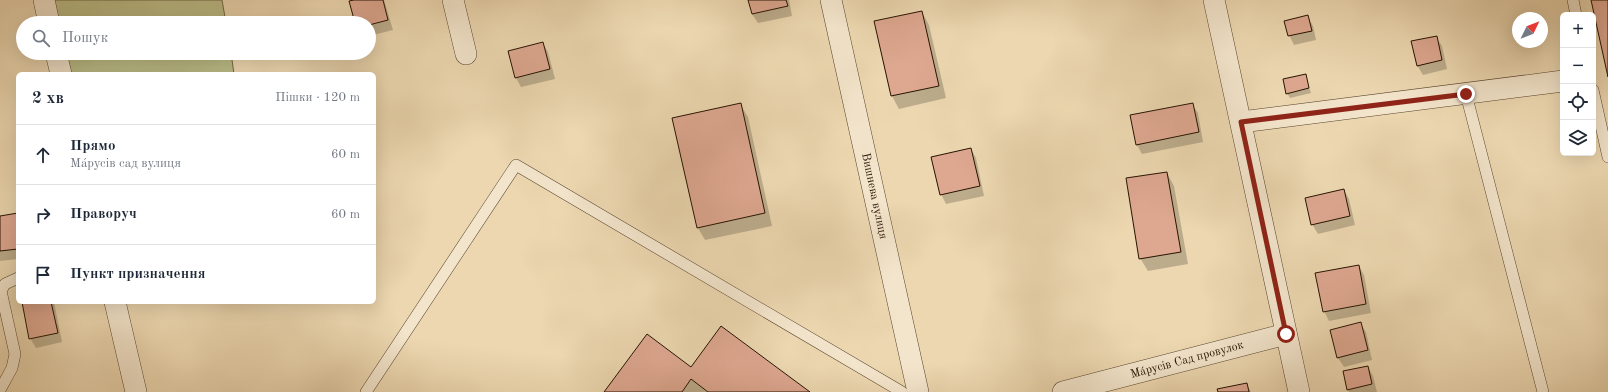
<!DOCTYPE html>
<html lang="uk">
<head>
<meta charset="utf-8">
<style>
  :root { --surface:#fff; --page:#f2f2f3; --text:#1f2937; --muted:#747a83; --line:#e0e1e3 }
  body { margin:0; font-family:"Old Standard TT",serif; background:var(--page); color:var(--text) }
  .controls { position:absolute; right:12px; top:12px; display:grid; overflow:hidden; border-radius:6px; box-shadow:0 4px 16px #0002 }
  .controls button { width:36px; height:36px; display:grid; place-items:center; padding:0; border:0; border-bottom:1px solid var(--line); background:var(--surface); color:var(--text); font:20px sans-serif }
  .compass { position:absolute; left:1512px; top:12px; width:36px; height:36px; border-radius:50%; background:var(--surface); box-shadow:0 4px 16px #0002; rotate:47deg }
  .stop { position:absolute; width:12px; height:12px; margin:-9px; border:3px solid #8f2418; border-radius:50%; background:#fff }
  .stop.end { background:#8f2418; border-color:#fff; box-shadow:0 1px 4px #0008 }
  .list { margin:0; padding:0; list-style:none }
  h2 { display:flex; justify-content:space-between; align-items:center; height:52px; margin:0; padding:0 16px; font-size:17px }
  h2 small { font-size:13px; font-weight:400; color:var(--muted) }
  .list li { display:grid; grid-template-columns:26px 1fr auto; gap:12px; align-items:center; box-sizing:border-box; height:60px; padding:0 16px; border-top:1px solid var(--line) }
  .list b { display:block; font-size:15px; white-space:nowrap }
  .list p { margin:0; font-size:13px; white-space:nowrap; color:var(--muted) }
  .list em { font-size:13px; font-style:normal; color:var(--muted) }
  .icon { flex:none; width:22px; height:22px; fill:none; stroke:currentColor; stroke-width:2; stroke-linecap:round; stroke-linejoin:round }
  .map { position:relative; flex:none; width:1608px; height:392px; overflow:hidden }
  .search { position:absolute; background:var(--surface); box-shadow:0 4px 16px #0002; left:16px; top:16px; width:360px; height:44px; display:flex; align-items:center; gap:10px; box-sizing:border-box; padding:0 14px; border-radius:22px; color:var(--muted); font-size:15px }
  .panel { position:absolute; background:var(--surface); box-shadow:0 4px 16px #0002; left:16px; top:72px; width:360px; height:232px; border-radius:6px }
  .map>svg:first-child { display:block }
  .green { fill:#bbbd89; stroke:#706844 }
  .shadow { fill:#0003 }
  .building { fill:#dda790; stroke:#261300 }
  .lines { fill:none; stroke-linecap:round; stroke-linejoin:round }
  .lane-casing { stroke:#58442c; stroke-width:12 }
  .street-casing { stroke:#58442c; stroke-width:22 }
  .lane { stroke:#f3e5cc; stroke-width:11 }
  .street { stroke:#f3e5cc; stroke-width:21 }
  .route { stroke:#8f2418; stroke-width:5 }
  .labels { text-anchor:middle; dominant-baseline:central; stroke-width:3; stroke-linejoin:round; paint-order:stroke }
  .street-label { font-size:12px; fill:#261300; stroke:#f3e5cc }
</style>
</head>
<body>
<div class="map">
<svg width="1608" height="392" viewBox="0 0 1608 392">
  <rect width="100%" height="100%" fill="#ecd7b0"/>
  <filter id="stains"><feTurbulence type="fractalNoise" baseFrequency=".005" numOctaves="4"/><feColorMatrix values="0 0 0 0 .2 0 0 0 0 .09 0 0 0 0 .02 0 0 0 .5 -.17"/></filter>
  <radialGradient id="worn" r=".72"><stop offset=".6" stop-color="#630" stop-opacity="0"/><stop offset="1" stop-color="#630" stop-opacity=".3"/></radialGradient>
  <g class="green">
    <polygon points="44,0 222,0 226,23 49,23"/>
    <polygon points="56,53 231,53 234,74 61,74"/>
  </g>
  <g class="shadow">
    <polygon points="358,0 384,0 393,30 369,36 369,23 356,23"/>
    <polygon points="749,0 789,0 792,16 758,23 752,14"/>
    <polygon points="922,12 929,25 946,98 899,109 892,96 876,22"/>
    <polygon points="1308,17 1313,26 1316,40 1294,45 1289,35"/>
    <polygon points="1436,37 1442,46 1447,69 1423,75 1417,65"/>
    <polygon points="543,43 548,52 555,79 521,87 516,78 509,52"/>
    <polygon points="1305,75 1311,93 1290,98 1287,93"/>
    <polygon points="740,104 748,117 772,226 705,240 698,228"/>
    <polygon points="1192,104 1198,113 1203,142 1142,154 1137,145"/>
    <polygon points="971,149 976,158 984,196 946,204 941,194"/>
    <polygon points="1167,173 1174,186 1188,264 1148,271 1140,258"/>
    <polygon points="1344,190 1349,199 1355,225 1318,234 1312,224"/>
    <polygon points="18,215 18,259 0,261 0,217"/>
    <polygon points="1359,266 1364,275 1371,313 1329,321 1324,311"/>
    <polygon points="23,302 54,302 62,342 36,348 30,338"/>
    <polygon points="1360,323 1366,332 1372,360 1344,367 1338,358"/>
    <polygon points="1368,367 1373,376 1377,392 1349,392 1348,390"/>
    <polygon points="691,368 808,392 606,392"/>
    <polygon points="1247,384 1251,392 1219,392"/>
  </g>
  <g class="building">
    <polygon points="354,0 383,0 388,20 369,25 369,23 355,23 349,1"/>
    <polygon points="748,0 786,0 788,6 752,14"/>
    <polygon points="1591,0 1608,0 1608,77"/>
    <polygon points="922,11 939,86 891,96 874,21"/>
    <polygon points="1308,15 1312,31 1288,36 1284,21"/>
    <polygon points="1437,36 1442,60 1417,66 1411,41"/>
    <polygon points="543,42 550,69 515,78 508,51"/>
    <polygon points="1306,74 1309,88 1286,94 1283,79"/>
    <polygon points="741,103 765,213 697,228 672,118"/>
    <polygon points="1193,103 1199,132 1136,145 1130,115"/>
    <polygon points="971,148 980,186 940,195 931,157"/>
    <polygon points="1167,172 1181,252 1139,259 1126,178"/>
    <polygon points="1344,189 1350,216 1311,225 1305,198"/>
    <polygon points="18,213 18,249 0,251 0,216"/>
    <polygon points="1359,265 1366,304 1323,312 1315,273"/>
    <polygon points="22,302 51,302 58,333 29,339"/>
    <polygon points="1361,322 1368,350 1337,358 1330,330"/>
    <polygon points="721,326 810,392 708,392 691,379 682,392 604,392 647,334 691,367"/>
    <polygon points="1368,366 1372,384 1347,390 1343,371"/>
    <polygon points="1247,383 1249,392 1218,392 1217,389"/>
  </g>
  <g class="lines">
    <defs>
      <g id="lane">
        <polyline points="1573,0 1576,15"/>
        <polyline points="1593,90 1608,157"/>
        <polyline points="1466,94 1543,392"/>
        <polyline points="0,390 12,368 15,354 1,291 5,284 18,278"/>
        <polyline points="366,392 516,165 902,392"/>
      </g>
      <g id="street">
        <polyline points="44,0 49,23"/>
        <polyline points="453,0 466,54"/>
        <polyline points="831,0 918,392"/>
        <polyline points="1214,0 1299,392"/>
        <polyline points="56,53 61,74"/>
        <polyline points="1241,122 1563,81"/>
        <polyline points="115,302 136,392"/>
        <polyline points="1063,392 1286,334"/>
      </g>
    </defs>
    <use href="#lane" class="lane-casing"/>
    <use href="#street" class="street-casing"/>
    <use href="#lane" class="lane"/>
    <use href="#street" class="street"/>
  </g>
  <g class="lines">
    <polyline class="route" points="1286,334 1241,122 1466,94"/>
  </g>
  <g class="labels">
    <g class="street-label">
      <text transform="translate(874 196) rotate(78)">Вишнева вулиця</text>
      <text transform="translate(1187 360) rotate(-15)">Мáрусів Сад провулок</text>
    </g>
  </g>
  <rect width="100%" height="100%" filter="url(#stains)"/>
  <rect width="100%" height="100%" fill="url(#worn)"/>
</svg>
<div class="controls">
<button>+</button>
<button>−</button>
<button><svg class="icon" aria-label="locate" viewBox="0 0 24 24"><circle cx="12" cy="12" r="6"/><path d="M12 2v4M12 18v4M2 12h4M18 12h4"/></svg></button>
<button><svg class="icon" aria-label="layers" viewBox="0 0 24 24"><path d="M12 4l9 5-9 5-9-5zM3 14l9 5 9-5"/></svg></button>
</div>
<svg class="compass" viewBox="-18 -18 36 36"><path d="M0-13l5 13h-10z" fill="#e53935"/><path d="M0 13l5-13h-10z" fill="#747a83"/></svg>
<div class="stop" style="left:1286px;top:334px"></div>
<div class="stop end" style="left:1466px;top:94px"></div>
<div class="search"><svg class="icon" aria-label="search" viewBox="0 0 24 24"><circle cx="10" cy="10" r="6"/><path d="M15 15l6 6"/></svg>Пошук</div>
<section class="panel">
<h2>2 хв<small>Пішки · 120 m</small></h2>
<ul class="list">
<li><svg class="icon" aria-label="ahead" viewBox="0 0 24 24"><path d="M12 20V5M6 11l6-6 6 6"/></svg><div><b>Прямо</b><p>Мáрусів сад вулиця</p></div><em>60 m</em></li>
<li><svg class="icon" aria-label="right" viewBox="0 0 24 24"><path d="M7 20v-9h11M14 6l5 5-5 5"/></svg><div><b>Праворуч</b></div><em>60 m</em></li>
<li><svg class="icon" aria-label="arrive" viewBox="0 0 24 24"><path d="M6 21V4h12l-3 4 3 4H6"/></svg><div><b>Пункт призначення</b></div></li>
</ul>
</section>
</div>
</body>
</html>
